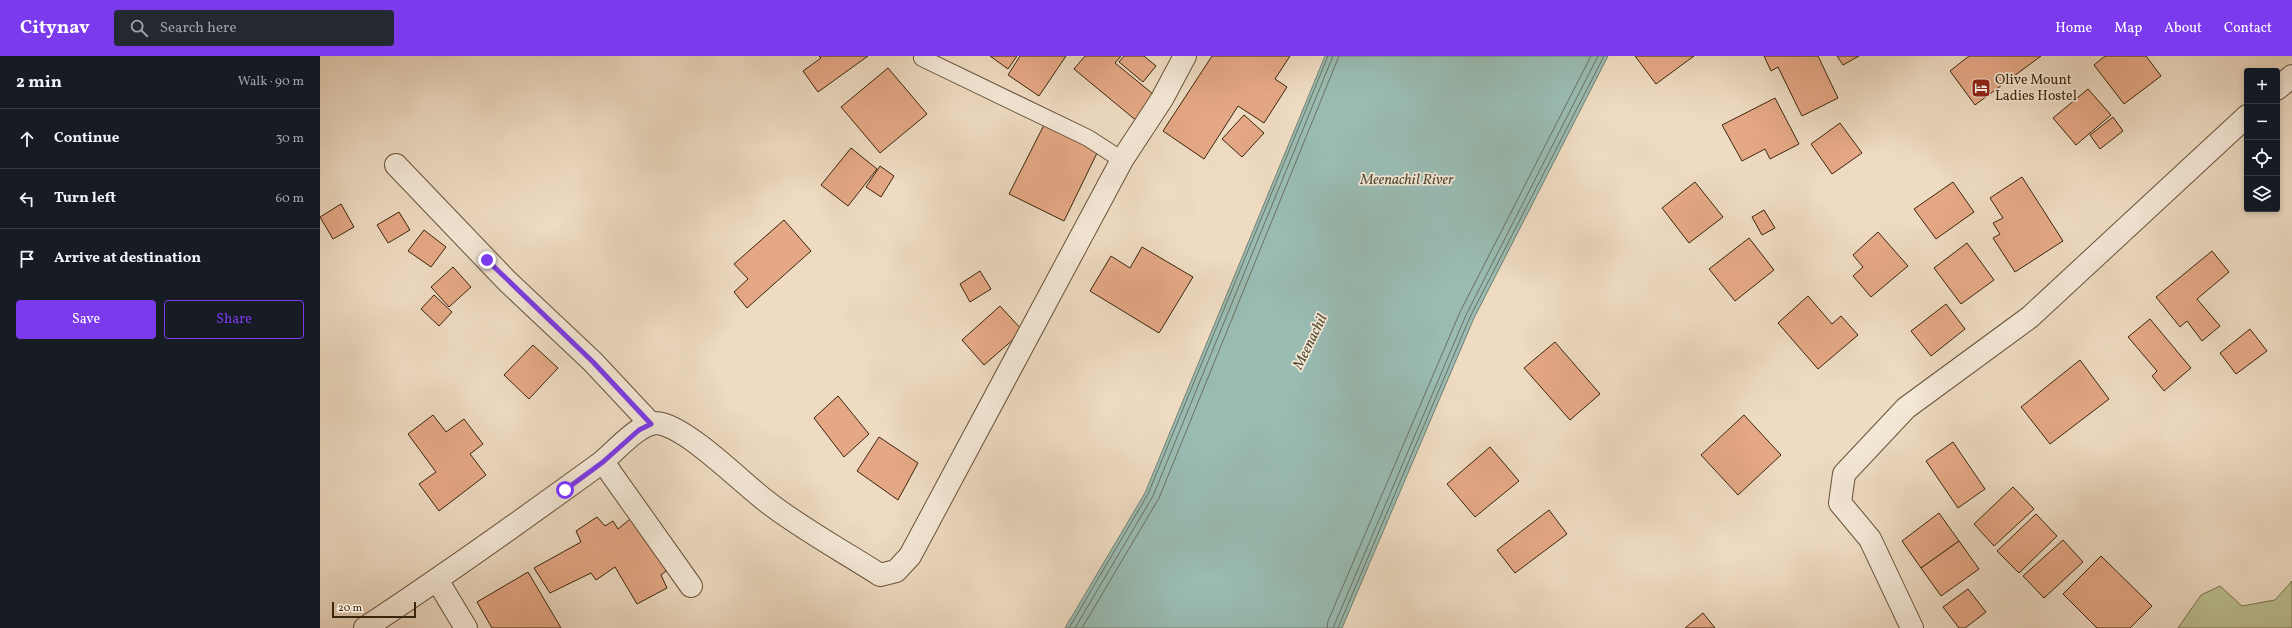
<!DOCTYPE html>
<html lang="en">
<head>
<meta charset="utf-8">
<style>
  :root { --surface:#171b24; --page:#242831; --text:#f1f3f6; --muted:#9ea1a6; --line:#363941; --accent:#7c3aed }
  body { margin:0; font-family:Vollkorn,serif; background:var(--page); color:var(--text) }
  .controls { position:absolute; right:12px; top:12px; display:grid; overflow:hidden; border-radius:4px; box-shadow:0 2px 6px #0003 }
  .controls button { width:36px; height:36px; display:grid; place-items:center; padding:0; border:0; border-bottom:1px solid var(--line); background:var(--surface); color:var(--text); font:20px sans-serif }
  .scale { position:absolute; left:12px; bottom:10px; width:84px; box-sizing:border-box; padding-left:4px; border:2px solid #3a260b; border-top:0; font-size:11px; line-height:14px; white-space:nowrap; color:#3a260b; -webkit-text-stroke:3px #f4e8d7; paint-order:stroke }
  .stop { position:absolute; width:12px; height:12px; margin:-9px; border:3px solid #7c3aed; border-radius:50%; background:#fff }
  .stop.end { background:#7c3aed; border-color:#fff; box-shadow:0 1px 4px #0008 }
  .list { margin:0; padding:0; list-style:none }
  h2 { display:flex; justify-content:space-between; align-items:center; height:52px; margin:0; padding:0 16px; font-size:17px }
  h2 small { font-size:13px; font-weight:400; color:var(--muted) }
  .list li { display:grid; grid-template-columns:26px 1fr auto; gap:12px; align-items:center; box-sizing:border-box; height:60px; padding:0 16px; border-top:1px solid var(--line) }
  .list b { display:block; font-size:15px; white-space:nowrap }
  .list em { font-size:13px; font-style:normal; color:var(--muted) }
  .actions { display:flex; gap:8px; padding:12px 16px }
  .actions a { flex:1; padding:9px 0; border:1px solid var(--accent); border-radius:4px; text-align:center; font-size:14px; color:var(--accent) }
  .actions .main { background:var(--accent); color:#fff }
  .icon { flex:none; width:22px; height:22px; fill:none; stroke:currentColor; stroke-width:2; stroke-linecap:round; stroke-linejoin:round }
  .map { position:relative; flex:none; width:1972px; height:572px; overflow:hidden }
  header { display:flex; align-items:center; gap:24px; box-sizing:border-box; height:56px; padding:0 20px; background:var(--accent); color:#fff }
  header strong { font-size:19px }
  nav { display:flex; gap:22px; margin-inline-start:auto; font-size:14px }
  .search { width:280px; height:36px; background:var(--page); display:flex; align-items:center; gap:10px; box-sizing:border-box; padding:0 14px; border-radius:4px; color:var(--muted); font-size:15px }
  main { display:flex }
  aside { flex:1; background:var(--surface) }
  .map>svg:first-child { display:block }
  .green { fill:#bbc092; stroke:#7a734e }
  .water { fill:#99bbb2; stroke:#737f6f }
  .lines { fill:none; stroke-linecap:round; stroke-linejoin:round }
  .shore { stroke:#6a705e; stroke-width:1 }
  .building { fill:#e5a886; stroke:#3a260b }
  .lane-casing { stroke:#675339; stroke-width:18 }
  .street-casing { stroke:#675339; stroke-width:24 }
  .lane { stroke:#f4e8d7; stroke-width:16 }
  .street { stroke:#f4e8d7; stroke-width:22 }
  .route { stroke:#7c3aed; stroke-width:5 }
  .labels { text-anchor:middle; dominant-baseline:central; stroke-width:3.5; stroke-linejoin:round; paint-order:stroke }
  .poi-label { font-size:14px; fill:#3a260b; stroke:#f4e8d7; text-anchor:start }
  .water-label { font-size:15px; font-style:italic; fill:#524b35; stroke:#f4e8d7 }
</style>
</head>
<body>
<header>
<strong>Citynav</strong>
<div class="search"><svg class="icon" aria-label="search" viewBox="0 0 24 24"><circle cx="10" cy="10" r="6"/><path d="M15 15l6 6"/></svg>Search here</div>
<nav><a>Home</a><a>Map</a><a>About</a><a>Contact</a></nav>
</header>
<main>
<aside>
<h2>2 min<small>Walk · 90 m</small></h2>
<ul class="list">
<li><svg class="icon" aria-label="ahead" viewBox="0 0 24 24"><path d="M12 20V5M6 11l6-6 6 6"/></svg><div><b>Continue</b></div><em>30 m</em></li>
<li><svg class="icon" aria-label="left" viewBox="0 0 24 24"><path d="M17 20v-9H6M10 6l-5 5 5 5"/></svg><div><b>Turn left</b></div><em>60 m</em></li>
<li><svg class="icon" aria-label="arrive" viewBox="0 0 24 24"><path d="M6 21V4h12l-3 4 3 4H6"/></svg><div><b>Arrive at destination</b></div></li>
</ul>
<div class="actions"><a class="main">Save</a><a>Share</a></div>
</aside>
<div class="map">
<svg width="1972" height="572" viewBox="0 0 1972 572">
  <rect width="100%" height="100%" fill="#eedbc2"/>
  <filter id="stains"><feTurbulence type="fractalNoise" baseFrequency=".005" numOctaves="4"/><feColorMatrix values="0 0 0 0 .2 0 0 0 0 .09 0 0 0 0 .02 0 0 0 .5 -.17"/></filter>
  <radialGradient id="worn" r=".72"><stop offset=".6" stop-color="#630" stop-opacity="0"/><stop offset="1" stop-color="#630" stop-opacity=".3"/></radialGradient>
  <polygon class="green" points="1972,525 1972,572 1858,572 1881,539 1900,530 1922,550 1955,544"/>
  <polygon class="water" points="1005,0 1288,0 1154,262 1022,572 745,572 825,437"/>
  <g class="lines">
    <g class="shore">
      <polyline points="749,572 828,438 1008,0"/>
      <polyline points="755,572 833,440 1013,0"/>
      <polyline points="762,572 839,442 1019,0"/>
      <polyline points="1007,572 1008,565 1140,256 1271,0"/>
      <polyline points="1013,572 1146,259 1278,0"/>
      <polyline points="1018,572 1150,261 1284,0"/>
    </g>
  </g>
  <g class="building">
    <polygon points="499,0 548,0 498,36 483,15 501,2"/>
    <polygon points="670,0 697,0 688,13"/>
    <polygon points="700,0 746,0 719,40 688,19"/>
    <polygon points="765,0 801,0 795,7 838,42 818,66 754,13"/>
    <polygon points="804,0 824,0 836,10 823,26 799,6"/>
    <polygon points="892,0 970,0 955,23 967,31 944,67 918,50 884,103 843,75"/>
    <polygon points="1315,0 1374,0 1336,28"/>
    <polygon points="1444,0 1498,0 1518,42 1482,60 1458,11 1451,15"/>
    <polygon points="1517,0 1539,0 1523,9"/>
    <polygon points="1649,0 1721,0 1655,49 1630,15"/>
    <polygon points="1785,0 1826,0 1841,20 1804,48 1774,9"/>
    <polygon points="568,12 607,58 560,97 521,51"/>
    <polygon points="1768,33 1791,59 1756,89 1733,62"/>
    <polygon points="1455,42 1479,88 1450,103 1445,93 1422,105 1402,69"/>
    <polygon points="924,59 944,77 922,101 902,83"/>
    <polygon points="1793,61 1803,75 1780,93 1770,79"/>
    <polygon points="725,67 778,95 744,165 689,138"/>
    <polygon points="1520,67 1542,97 1512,118 1491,88"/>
    <polygon points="531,92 557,113 528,150 501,129"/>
    <polygon points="560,110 574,120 561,141 546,131"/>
    <polygon points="1702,121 1743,185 1695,216 1673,182 1680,178 1673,167 1683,162 1670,142"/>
    <polygon points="1375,126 1403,161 1369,187 1342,152"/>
    <polygon points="1633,126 1654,156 1616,183 1594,153"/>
    <polygon points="21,148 34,171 13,183 0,161"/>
    <polygon points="1444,154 1455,172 1442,179 1432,161"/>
    <polygon points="79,156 90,174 68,187 57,169"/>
    <polygon points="464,164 491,195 427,252 414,236 428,223 414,208"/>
    <polygon points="104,174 126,191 111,211 88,195"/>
    <polygon points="1558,176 1588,210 1551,241 1533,220 1543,211 1533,199"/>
    <polygon points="1429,182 1454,214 1415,245 1389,213"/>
    <polygon points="1647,187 1674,224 1641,248 1614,212"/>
    <polygon points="822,191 873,221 839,277 770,235 791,200 810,212"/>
    <polygon points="1892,195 1909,216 1877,243 1900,270 1882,285 1867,265 1860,271 1836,241"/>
    <polygon points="133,211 151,231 129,251 111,231"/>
    <polygon points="660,215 671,233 650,246 640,228"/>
    <polygon points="114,239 132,256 119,270 101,253"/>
    <polygon points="1488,240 1512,268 1521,260 1538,279 1498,313 1458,267"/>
    <polygon points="1626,248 1645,273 1611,300 1591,275"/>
    <polygon points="680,250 703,275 664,309 642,284"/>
    <polygon points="1830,263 1871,312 1844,335 1832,320 1837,315 1808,281"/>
    <polygon points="1930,273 1947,295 1916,318 1900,297"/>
    <polygon points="1235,286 1280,338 1250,364 1204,312"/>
    <polygon points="213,289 238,312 209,343 184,319"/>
    <polygon points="1760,304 1789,343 1730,388 1701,351"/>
    <polygon points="518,340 549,378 524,401 494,362"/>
    <polygon points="113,359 126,376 144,363 163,388 150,398 166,419 119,455 99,428 116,416 88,378"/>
    <polygon points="1424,359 1461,399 1418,439 1381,399"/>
    <polygon points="559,381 598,407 578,444 537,415"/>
    <polygon points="1633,386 1665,433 1638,452 1606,405"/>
    <polygon points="1170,391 1199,425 1155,461 1127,428"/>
    <polygon points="1693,431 1714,453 1674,490 1654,468"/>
    <polygon points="1229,454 1247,478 1195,517 1177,494"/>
    <polygon points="1619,457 1639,485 1601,512 1582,485"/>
    <polygon points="1716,458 1737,480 1699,517 1677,495"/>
    <polygon points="315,459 351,511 341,519 347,532 317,548 295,511 276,524 271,517 230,537 214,512 261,486 256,475 277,461 285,470 293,465 298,473"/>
    <polygon points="1743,484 1763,506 1724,542 1703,520"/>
    <polygon points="1639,485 1659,513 1621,540 1601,512"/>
    <polygon points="1781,500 1832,550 1810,572 1777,572 1743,538"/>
    <polygon points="208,516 241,572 172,572 157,546"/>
    <polygon points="1648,533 1666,556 1645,572 1639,572 1623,551"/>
    <polygon points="1383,557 1395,572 1365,572"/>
  </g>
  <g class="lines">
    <defs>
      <polyline id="lane" points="602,2 768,82 802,104"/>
      <g id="street">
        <polyline points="1957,33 1972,20"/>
        <polyline points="76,109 187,225 273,306 331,368"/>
        <polyline points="283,406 371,530"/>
        <polyline points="117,524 146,572"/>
        <path d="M45 572C124 520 201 465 278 409 294 398 321 362 342 368 372 376 420 425 446 445 480 472 523 495 560 519L576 515 590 500 802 104 842 43 865 0"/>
        <polyline points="1592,572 1550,483 1520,447 1524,418 1586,352 1710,261 1927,60"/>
      </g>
    </defs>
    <use href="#lane" class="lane-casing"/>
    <use href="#street" class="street-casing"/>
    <use href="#lane" class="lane"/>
    <use href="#street" class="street"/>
  </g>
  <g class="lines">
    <polyline class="route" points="167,204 273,306 331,368 319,374 283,406 245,434"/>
  </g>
  <defs>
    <symbol id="hotel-square" viewBox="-11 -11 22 22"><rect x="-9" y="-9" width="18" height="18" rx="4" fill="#8f2418" stroke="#f4e8d7"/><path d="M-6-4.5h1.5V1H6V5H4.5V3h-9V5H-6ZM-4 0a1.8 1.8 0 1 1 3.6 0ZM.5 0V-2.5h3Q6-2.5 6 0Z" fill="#fff"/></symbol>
  </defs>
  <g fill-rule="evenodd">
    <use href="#hotel-square" x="1650" y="21" width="22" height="22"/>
  </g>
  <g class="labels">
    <g class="poi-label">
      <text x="1675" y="24">Olive Mount<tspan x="1675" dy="16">Ladies Hostel</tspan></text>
    </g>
    <g class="water-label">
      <text x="1087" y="124">Meenachil River</text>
      <text transform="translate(991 286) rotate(-64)">Meenachil</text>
    </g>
  </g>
  <rect width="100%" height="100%" filter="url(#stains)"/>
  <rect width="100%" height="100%" fill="url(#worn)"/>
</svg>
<div class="controls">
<button>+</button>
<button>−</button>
<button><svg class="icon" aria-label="locate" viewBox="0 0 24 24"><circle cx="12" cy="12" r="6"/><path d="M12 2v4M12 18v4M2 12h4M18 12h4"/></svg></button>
<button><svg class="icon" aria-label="layers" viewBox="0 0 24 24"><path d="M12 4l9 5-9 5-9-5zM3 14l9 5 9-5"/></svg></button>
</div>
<div class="scale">20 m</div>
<div class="stop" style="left:245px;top:434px"></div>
<div class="stop end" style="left:167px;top:204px"></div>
</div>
</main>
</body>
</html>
